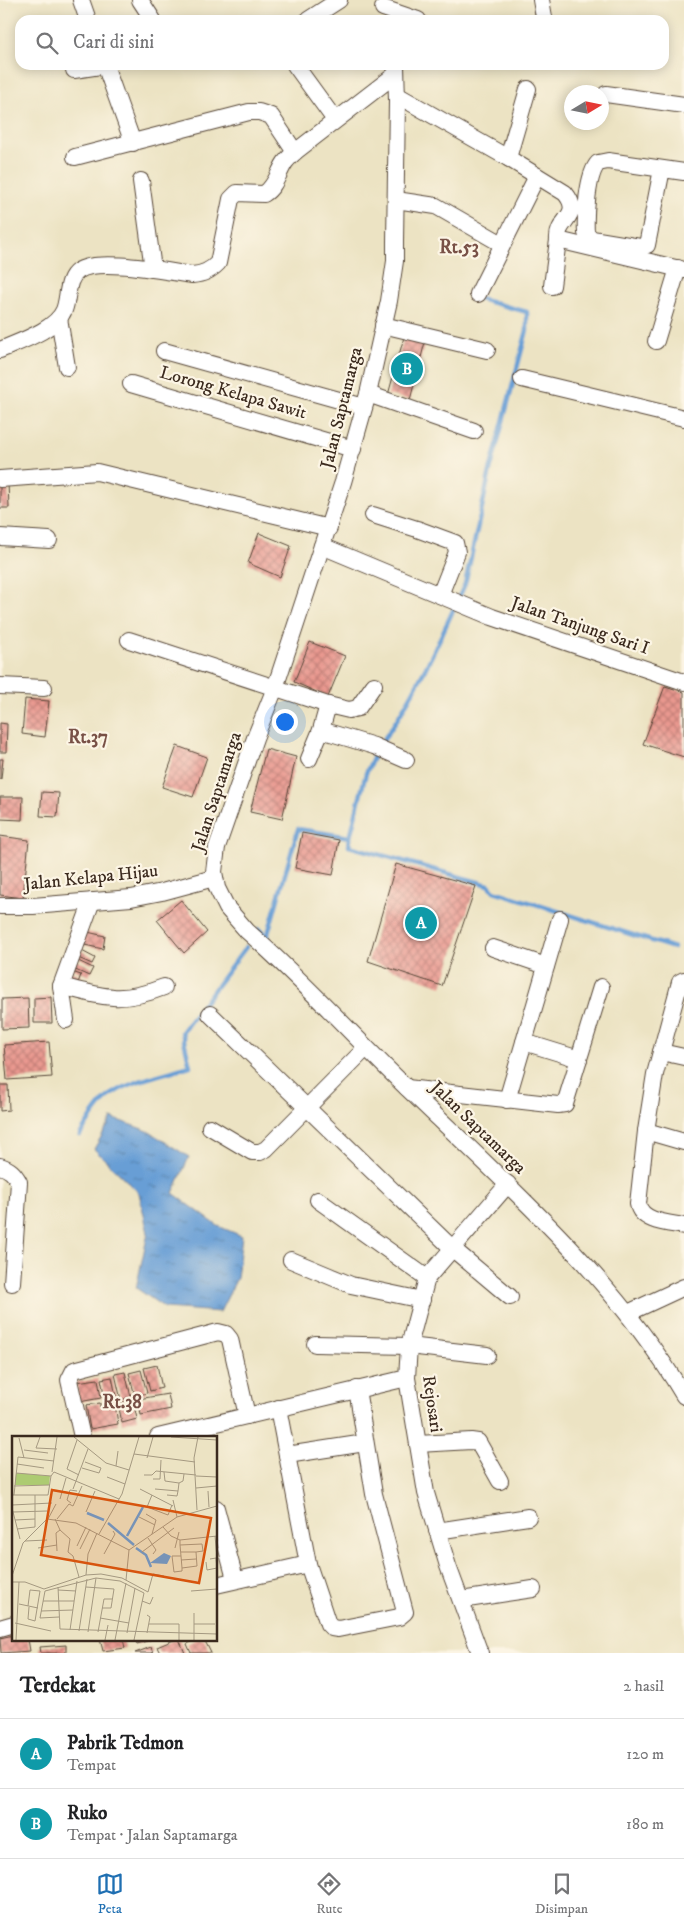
<!DOCTYPE html>
<html lang="id">
<head>
<meta charset="utf-8">
<style>
  :root { --surface:#fff; --page:#f2f2f2; --text:#202124; --muted:#757577; --line:#e0e0e0; --accent:#1f6fb2 }
  body { margin:0; font-family:"IM FELL DW Pica",serif; background:var(--page); color:var(--text) }
  .compass { position:absolute; left:564px; top:85px; width:45px; height:45px; border-radius:50%; background:var(--surface); box-shadow:0 2px 12px #0003; rotate:80deg }
  .you { position:absolute; left:284px; top:721px; width:18px; height:18px; margin:-12px; border:4px solid #fff; border-radius:50%; background:#1a73e8; box-shadow:0 0 0 8px #1a73e833 }
  .badge { display:grid; place-items:center; width:32px; height:32px; border-radius:50%; background:var(--accent); color:#fff; font-size:16px; font-weight:700 }
  .pin { position:absolute; translate:-50% -50%; border:2px solid #fff; box-shadow:0 1px 5px #0006 }
  .list { margin:0; padding:0; list-style:none }
  h2 { display:flex; justify-content:space-between; align-items:center; height:65px; margin:0; padding:0 20px; font-size:21px }
  h2 small { font-size:16px; font-weight:400; color:var(--muted) }
  .list li { display:grid; grid-template-columns:32px 1fr auto; gap:15px; align-items:center; box-sizing:border-box; height:70px; padding:0 20px; border-top:1px solid var(--line) }
  .list b { display:block; font-size:19px; white-space:nowrap }
  .list p { margin:0; font-size:16px; white-space:nowrap; color:var(--muted) }
  .list em { font-size:16px; font-style:normal; color:var(--muted) }
  .icon { flex:none; width:28px; height:28px; fill:none; stroke:currentColor; stroke-width:2; stroke-linecap:round; stroke-linejoin:round }
  .map { position:relative; flex:none; width:684px; height:1653px; overflow:hidden }
  .search { position:absolute; background:var(--surface); box-shadow:0 2px 12px #0003; left:15px; right:15px; top:15px; height:55px; display:flex; align-items:center; gap:12px; box-sizing:border-box; padding:0 18px; border-radius:15px; color:var(--muted); font-size:19px }
  .sheet { height:205px; background:var(--surface) }
  nav { display:flex; justify-content:space-around; align-items:center; box-sizing:border-box; height:70px; border-top:1px solid var(--line); background:var(--surface); font-size:14px; color:var(--muted) }
  nav a { display:grid; justify-items:center; gap:2px }
  nav .on { color:var(--accent) }
  .map>svg:first-child { display:block }
  .water { fill:url(#water-ripples); stroke:#51647a }
  .lines { fill:none; stroke-linecap:round; stroke-linejoin:round }
  .stream { stroke:#679ed5; stroke-width:4.5 }
  .building { fill:url(#building-cross-hatch) }
  .minor-casing { stroke:#564637; stroke-width:18 }
  .minor { stroke:#fff; stroke-width:16 }
  .labels { text-anchor:middle; dominant-baseline:central; stroke-width:4.5; stroke-linejoin:round; paint-order:stroke }
  .street-label { font-size:18px; fill:#3b2a1e; stroke:#fcf5e5 }
  .neighbourhood-label { font-size:19px; font-weight:bold; fill:#785046; stroke:#fcf5e5 }
  .inset-river { fill:none; stroke:#679ed5; stroke-width:2.5 }
  .inset-road { fill:none; stroke:#a59981; stroke-width:1 }
  .view { fill:#d7540e; fill-opacity:0.15; stroke:#d7540e; stroke-width:2.5 }
  .inset-edge { fill:none; stroke:#3b2a1e; stroke-width:2.5 }
</style>
</head>
<body>
<div class="map">
<svg width="684" height="1653" viewBox="0 0 684 1653">
  <defs>
    <pattern id="water-ripples" width="26" height="14" patternUnits="userSpaceOnUse" patternTransform="scale(1.25)"><rect width="26" height="14" fill="#679ed5"/><path d="M2 4q2-2 4 0t4 0M15 11q2-2 4 0t4 0" fill="none" stroke="#5681ac"/></pattern>
    <pattern id="building-cross-hatch" width="8" height="8" patternUnits="userSpaceOnUse" patternTransform="scale(1.25)"><rect width="8" height="8" fill="#e9988f"/><path d="M0 0l8 8M0 8l8-8" fill="none" stroke="#be7c74"/></pattern>
  </defs>
  <rect width="100%" height="100%" fill="#fcf5e5"/>
  <filter id="ink" filterUnits="userSpaceOnUse"><feTurbulence type="fractalNoise" baseFrequency=".02" numOctaves="2"/><feDisplacementMap in="SourceGraphic" scale="10" xChannelSelector="R" yChannelSelector="G"/><feConvolveMatrix kernelMatrix="1 2 1 2 8 2 1 2 1" color-interpolation-filters="sRGB"/></filter>
  <filter id="wash" filterUnits="userSpaceOnUse"><feTurbulence type="fractalNoise" baseFrequency=".0096" numOctaves="4" result="noise"/><feDisplacementMap in="SourceGraphic" scale="20" xChannelSelector="R" yChannelSelector="G"/><feGaussianBlur stdDeviation="1.12" result="paint"/><feColorMatrix in="noise" values="0 0 0 0 0 0 0 0 0 0 0 0 0 0 0 0 0 1.4 0 .05"/><feComposite in="paint" operator="in"/></filter>
  <g filter="url(#wash)">
    <rect width="100%" height="100%" fill="#ece3c3"/>
    <polygon class="water" points="112,1118 148,1131 189,1157 173,1193 218,1226 242,1236 237,1278 220,1312 165,1308 136,1288 148,1233 139,1193 94,1149"/>
    <g class="lines">
      <g class="stream">
        <polyline points="458,599 465,584 490,471 527,330 527,312 479,299"/>
        <path d="M380 745C411 702 433 654 455 606"/>
        <polyline points="350,837 349,846 489,885 494,891 674,948"/>
        <polyline points="259,929 267,937 298,829 350,837 366,773 376,751"/>
        <path d="M80 1135C88 1122 96 1108 107 1098 127 1081 165 1074 190 1066L182 1032 246 947"/>
      </g>
    </g>
    <g id="blocks">
      <g class="building">
        <polygon points="404,337 425,342 410,400 388,395"/>
        <polygon points="0,482 8,482 9,508 0,508"/>
        <polygon points="259,533 291,546 280,577 248,563"/>
        <polygon points="310,642 345,656 328,697 294,682"/>
        <polygon points="665,686 684,692 684,757 643,744"/>
        <polygon points="25,699 49,701 45,737 22,734"/>
        <polygon points="0,723 7,724 6,752 0,752"/>
        <polygon points="177,746 207,757 193,797 162,787"/>
        <polygon points="266,749 296,757 282,819 250,812"/>
        <polygon points="0,759 3,759 1,779 0,779"/>
        <polygon points="42,792 59,793 57,817 40,816"/>
        <polygon points="0,797 23,797 22,820 0,819"/>
        <polygon points="302,833 339,840 333,875 295,868"/>
        <polygon points="0,836 29,840 23,898 0,895"/>
        <polygon points="396,864 476,886 442,986 368,961"/>
        <polygon points="181,900 207,932 184,953 157,920"/>
        <polygon points="83,931 105,936 103,949 80,944"/>
        <polygon points="80,950 95,958 92,964 76,957"/>
        <polygon points="74,959 93,968 89,976 71,968"/>
        <polygon points="69,971 81,975 78,983 66,978"/>
        <polygon points="51,997 52,1023 34,1023 34,998"/>
        <polygon points="28,998 29,1028 2,1029 2,999"/>
        <polygon points="49,1042 52,1077 7,1080 4,1045"/>
        <polygon points="0,1085 8,1085 9,1110 0,1111"/>
        <polygon points="157,1365 162,1388 150,1391 144,1368"/>
        <polygon points="141,1370 147,1393 135,1396 129,1373"/>
        <polygon points="125,1372 131,1397 121,1400 115,1374"/>
        <polygon points="112,1377 117,1401 106,1403 101,1379"/>
        <polygon points="98,1379 101,1398 79,1402 76,1382"/>
        <polygon points="168,1394 171,1409 141,1415 138,1399"/>
        <polygon points="133,1400 137,1419 122,1423 118,1403"/>
        <polygon points="100,1403 100,1407 115,1404 118,1424 90,1429 86,1405"/>
        <polygon points="14,1635 14,1639 28,1639 30,1651 1,1653 0,1638"/>
        <polygon points="100,1639 123,1639 125,1648 103,1651"/>
        <polygon points="135,1639 150,1639 150,1640 137,1644"/>
        <polygon points="176,1639 179,1639 185,1653 160,1653 157,1647"/>
        <polygon points="197,1639 204,1639 211,1653 191,1653 187,1644"/>
        <polygon points="66,1645 66,1653 41,1653 40,1647"/>
        <polygon points="151,1647 153,1653 135,1653"/>
      </g>
    </g>
  </g>
  <g filter="url(#ink)">
    <use href="#blocks" fill-opacity="0" stroke="#564637" stroke-width="1"/>
    <g class="lines">
      <defs>
        <g id="minor">
          <polyline points="81,0 88,20"/>
          <polyline points="140,0 153,20"/>
          <polyline points="541,0 544,17"/>
          <polyline points="383,8 418,20"/>
          <polyline points="308,20 339,0"/>
          <polyline points="105,65 133,143"/>
          <polyline points="295,65 335,120"/>
          <path d="M396 65 397 101 395 242V261L389 301 368 394 343 482 275 688 255 738 217 847 214 872 217 888 227 908 247 931C303 980 353 1036 407 1088 504 1182 615 1278 684 1396"/>
          <polyline points="74,70 107,65"/>
          <polyline points="606,94 684,105"/>
          <path d="M397 95 508 158 565 193C584 216 556 219 558 240L684 270"/>
          <polyline points="75,157 249,112 259,112 271,116 295,152 396,74"/>
          <polyline points="508,158 528,89"/>
          <path d="M662 169 647 245 640 247 592 239 586 233C585 216 587 175 598 163L608 161 684 172"/>
          <polyline points="141,181 153,269"/>
          <polyline points="396,200 436,206 502,244"/>
          <polyline points="552,286 558,240"/>
          <polyline points="478,294 537,176"/>
          <polyline points="59,318 67,367"/>
          <polyline points="383,325 487,350"/>
          <polyline points="656,341 678,268"/>
          <path d="M0 350C18 342 56 330 64 310 69 298 66 279 78 271 97 257 168 272 192 275 203 274 210 271 218 263L231 199 237 193 264 194C275 187 278 174 284 164 287 159 291 156 295 152"/>
          <polyline points="164,351 364,407"/>
          <polyline points="522,379 684,418"/>
          <polyline points="131,384 353,449"/>
          <polyline points="368,394 474,431"/>
          <polyline points="0,479 97,472 329,528"/>
          <polyline points="373,515 417,529 455,543 457,552 440,595"/>
          <polyline points="0,537 49,540"/>
          <polyline points="322,546 492,617 684,682"/>
          <polyline points="129,640 328,705 349,710 358,708 374,685"/>
          <polyline points="0,686 44,688"/>
          <polyline points="321,730 374,746 406,760"/>
          <polyline points="309,759 321,730 328,705"/>
          <polyline points="0,906 33,906 131,898 162,892 214,878"/>
          <polyline points="493,948 546,966"/>
          <path d="M684 980 680 982 655 1074 646 1131 638 1204C641 1222 669 1223 684 1226"/>
          <path d="M61 986C103 997 121 1004 164 987"/>
          <polyline points="210,1014 453,1249 510,1297"/>
          <polyline points="66,1020 61,986 92,901"/>
          <polyline points="524,1042 579,1059"/>
          <polyline points="661,1052 684,1057"/>
          <polyline points="407,1088 558,1105 565,1104 601,987"/>
          <polyline points="507,1100 560,919"/>
          <polyline points="210,1127 252,1152 260,1152 266,1149 366,1048"/>
          <polyline points="646,1131 684,1142"/>
          <path d="M0 1166C10 1169 14 1173 19 1182L12 1283"/>
          <polyline points="318,1200 427,1278"/>
          <polyline points="291,1260 351,1285 422,1300"/>
          <polyline points="628,1313 684,1287"/>
          <polyline points="315,1344 409,1346 487,1355"/>
          <polyline points="82,1437 69,1380 74,1370 218,1332 226,1334 230,1339 247,1416"/>
          <polyline points="158,1437 407,1378"/>
          <polyline points="418,1444 471,1441 478,1442 500,1481"/>
          <polyline points="287,1455 365,1443"/>
          <polyline points="216,1508 235,1579"/>
          <polyline points="437,1531 528,1517"/>
          <polyline points="308,1564 328,1624 332,1628 338,1629 399,1617 405,1612 374,1494 357,1389"/>
          <polyline points="216,1585 308,1564 278,1408"/>
          <polyline points="461,1600 533,1589"/>
          <polyline points="0,1628 14,1624"/>
          <polyline points="480,1653 448,1566 426,1493 407,1378 409,1346 427,1278 508,1184"/>
        </g>
      </defs>
      <use href="#minor" class="minor-casing"/>
      <use href="#minor" class="minor"/>
    </g>
  </g>
  <g class="labels">
    <g class="street-label">
      <text transform="translate(233 393) rotate(16)">Lorong Kelapa Sawit</text>
      <text transform="translate(342 408) rotate(-76)">Jalan Saptamarga</text>
      <text transform="translate(580 626) rotate(19)">Jalan Tanjung Sari I</text>
      <text transform="translate(217 792) rotate(-72)">Jalan Saptamarga</text>
      <text transform="translate(91 878) rotate(-6)">Jalan Kelapa Hijau</text>
      <text transform="translate(478 1128) rotate(44)">Jalan Saptamarga</text>
      <text transform="translate(432 1404) rotate(82)">Rejosari</text>
    </g>
    <g class="neighbourhood-label">
      <text x="459" y="247">Rt.53</text>
      <text x="88" y="737">Rt.37</text>
      <text x="122" y="1402">Rt.38</text>
    </g>
  </g>
  <g transform="translate(12 1436)">
    <rect width="205" height="205" fill="#ece3c3"/>
    <path d="M4 37 38 40 37 49H3Z" fill="#adcb72"/>
    <path d="M152 117 159 120 155 128 138 127Z" fill="#679ed5"/>
    <path class="inset-river" d="M75 77 92 84M96 87 122 109M115 100 131 71M124 112 134 119 139 131"/>
    <path class="inset-road" d="M28 1 24 12 45 13M62 1 94 27 117 34M159 1 205 4M7 2 12 22M65 4 55 33 67 39M12 14 36 17M122 18 183 26M135 22 141 1M5 28 32 32M104 30 106 15M70 32 87 37 89 32 73 26M40 36 45 1M152 36 153 45 167 47 171 45 172 38M4 37 39 40M132 39H140L144 35 184 39M39 40 42 36 107 63M184 40 205 41M95 41 113 48M141 43H148L149 24M2 50 38 49M184 52 205 50M61 53 76 13M128 53 161 70M143 53 166 55 167 47M196 55 197 71M1 59H36L39 40M2 59 6 21 42 25M140 59 135 71 156 79 160 69M155 59 165 60 166 55M48 63 54 42M161 64 165 81M59 67 55 64 58 54 65 55M0 69 40 67M0 72 8 103M185 74 182 22 186 1M1 76 35 75M74 76 83 55M134 78 144 84 140 98M127 81 143 89M36 83 44 68M43 83 48 94 44 97 45 115M45 83 57 68 61 70 70 50M3 84 23 83M151 91 159 100 168 104 205 100M5 93 23 91V59M48 94 58 103 56 116 61 120 67 141M87 98 110 58 127 1M203 100 205 122M136 102 144 114 141 118M168 104V109L169 120 170 132V135L162 136 160 120H169M13 105 35 104M168 109 190 108 191 115 184 116M65 110 74 91M26 112 45 109M163 112 167 96M68 113 78 93M130 116 162 92M169 116H184L185 130 170 132M92 118 103 98 101 95M198 123 204 122 205 133M169 124 184 123M194 126 195 134 205 132M74 139 76 118 85 97M0 140 11 107 35 83 64 87 117 114 165 81 205 70M114 144 117 114M0 146H13L32 153 74 139 89 138 110 142 136 156 141 138 152 140M46 151 48 193 205 198M74 151 102 153 99 172H90M46 154 64 155M179 155 205 153M31 165H62M130 165 138 168 141 161M7 168 26 172M16 170 18 154 28 155 23 185 16 183 17 171M29 175 61 174M135 179 138 181 135 197M47 181 28 182 33 155 84 142 108 145 132 157 122 204M88 182 117 187M3 187 39 195M137 188H167V204M182 188H203M58 194 65 145M67 195 75 143M76 196 84 142M86 196 92 163H100M115 197 123 152M4 204 7 146M93 204 96 189M103 204 114 147M182 204V177"/>
    <path class="view" d="M40 54 199 82 187 147 29 119Z"/>
    <rect width="205" height="205" class="inset-edge"/>
  </g>
</svg>
<svg class="compass" viewBox="-18 -18 36 36"><path d="M0-13l5 13h-10z" fill="#e53935"/><path d="M0 13l5-13h-10z" fill="#757577"/></svg>
<div class="you"></div>
<div class="pin badge" style="left:421px;top:923px;background:#0f9aa8">A</div>
<div class="pin badge" style="left:407px;top:369px;background:#0f9aa8">B</div>
<div class="search"><svg class="icon" aria-label="search" viewBox="0 0 24 24"><circle cx="10" cy="10" r="6"/><path d="M15 15l6 6"/></svg>Cari di sini</div>
</div>
<section class="sheet">
<h2>Terdekat<small>2 hasil</small></h2>
<ul class="list">
<li><span class="badge" style="background:#0f9aa8">A</span><div><b>Pabrik Tedmon</b><p>Tempat</p></div><em>120 m</em></li>
<li><span class="badge" style="background:#0f9aa8">B</span><div><b>Ruko</b><p>Tempat · Jalan Saptamarga</p></div><em>180 m</em></li>
</ul>
</section>
<nav>
<a class="on"><svg class="icon" aria-label="map" viewBox="0 0 24 24"><path d="M3 6l6-2 6 2 6-2v14l-6 2-6-2-6 2zM9 4v14M15 6v14"/></svg>Peta</a>
<a><svg class="icon" aria-label="directions" viewBox="0 0 24 24"><path d="M12 3l9 9-9 9-9-9zM9 14v-3h6M13 9l2 2-2 2"/></svg>Rute</a>
<a><svg class="icon" aria-label="saved" viewBox="0 0 24 24"><path d="M7 4h10v16l-5-4-5 4z"/></svg>Disimpan</a>
</nav>
</body>
</html>
